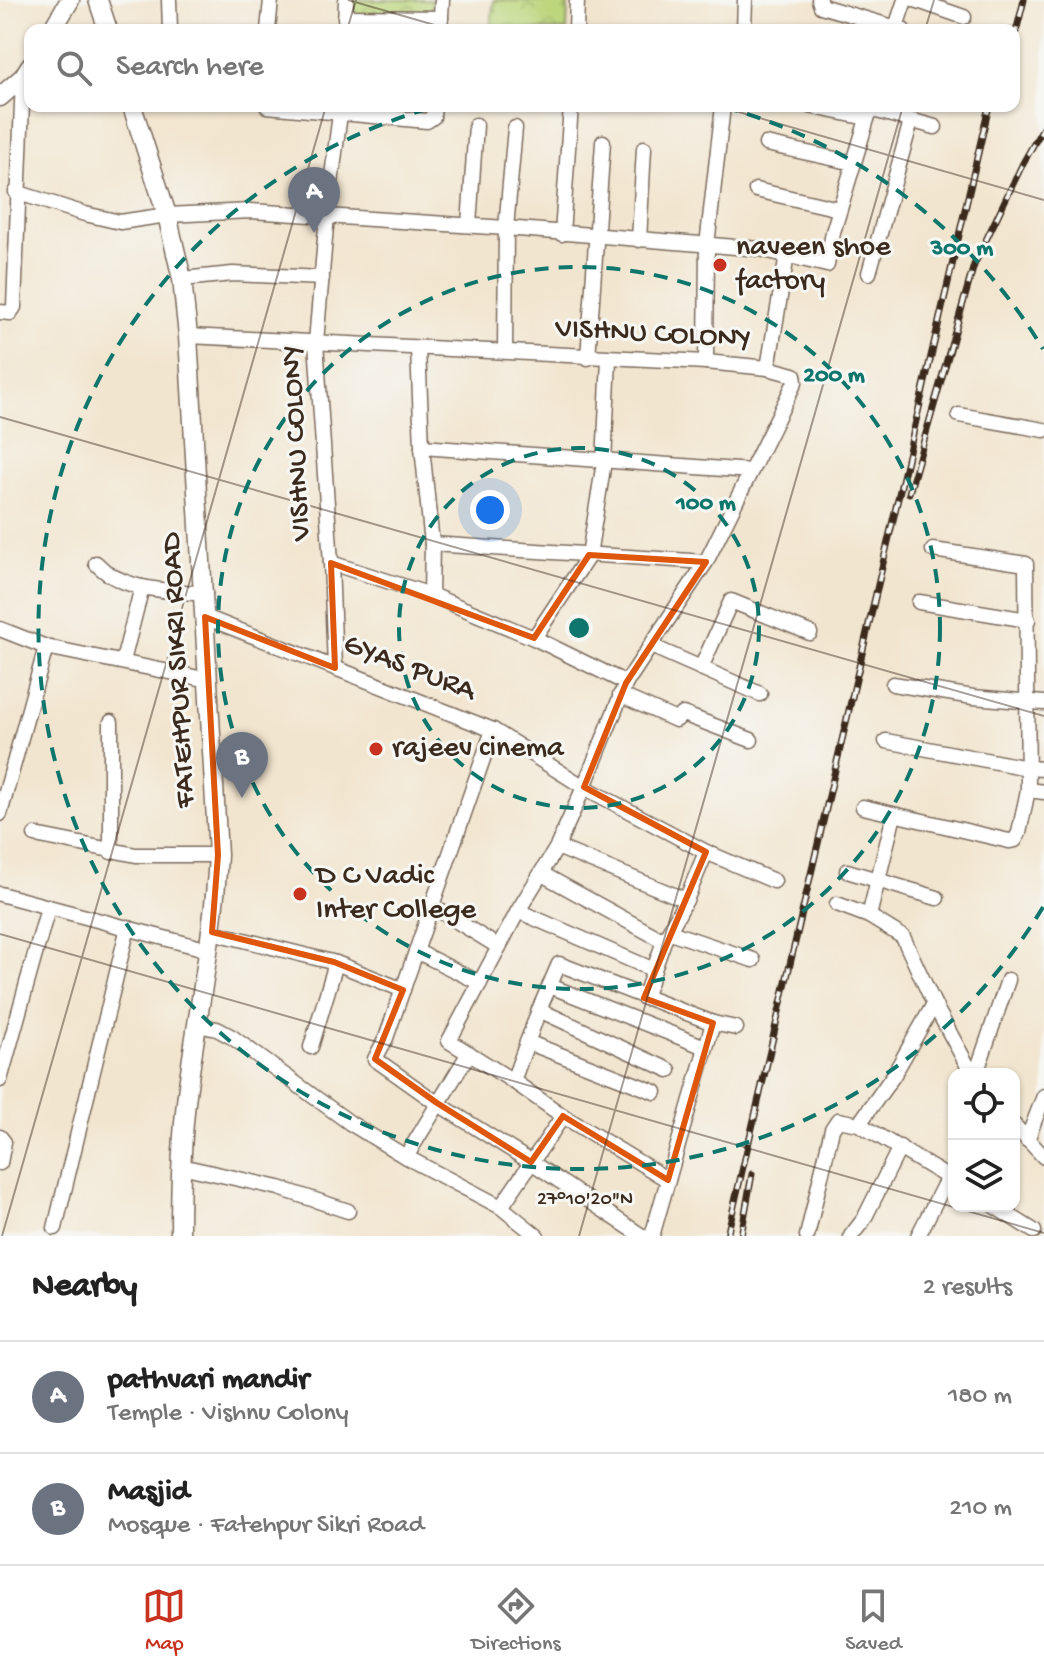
<!DOCTYPE html>
<html lang="en">
<head>
<meta charset="utf-8">
<style>
  :root { --surface:#fff; --page:#f6f6f6; --text:#222; --muted:#767676; --line:#e0e0e0; --accent:#c8321e }
  body { margin:0; font-family:"Gochi Hand",sans-serif; background:var(--page); color:var(--text) }
  .controls { position:absolute; right:24px; bottom:24px; display:grid; overflow:hidden; border-radius:16px; box-shadow:0 2px 6px #0004 }
  .controls button { width:72px; height:72px; display:grid; place-items:center; padding:0; border:0; border-bottom:2px solid var(--line); background:var(--surface); color:var(--text); font:40px sans-serif }
  .you { position:absolute; left:490px; top:510px; width:28px; height:28px; margin:-20px; border:6px solid #fff; border-radius:50%; background:#1a73e8; box-shadow:0 0 0 12px #1a73e833 }
  .badge { display:grid; place-items:center; width:52px; height:52px; border-radius:50%; background:var(--accent); color:#fff; font-size:26px; font-weight:700 }
  .pin { position:absolute; translate:-50% -66px; filter:drop-shadow(0 2px 4px #0008) }
  .pin::after { content:''; position:absolute; top:42px; width:28px; height:24px; background:inherit; clip-path:polygon(0 0,100% 0,50% 100%) }
  .list { margin:0; padding:0; list-style:none }
  h2 { display:flex; justify-content:space-between; align-items:center; height:104px; margin:0; padding:0 32px; font-size:34px }
  h2 small { font-size:26px; font-weight:400; color:var(--muted) }
  .list li { display:grid; grid-template-columns:52px 1fr auto; gap:24px; align-items:center; box-sizing:border-box; height:112px; padding:0 32px; border-top:2px solid var(--line) }
  .list b { display:block; font-size:30px; white-space:nowrap }
  .list p { margin:0; font-size:26px; white-space:nowrap; color:var(--muted) }
  .list em { font-size:26px; font-style:normal; color:var(--muted) }
  .icon { flex:none; width:44px; height:44px; fill:none; stroke:currentColor; stroke-width:2; stroke-linecap:round; stroke-linejoin:round }
  .map { position:relative; flex:none; width:1044px; height:1236px; overflow:hidden }
  .search { position:absolute; background:var(--surface); box-shadow:0 2px 6px #0004; left:24px; right:24px; top:24px; height:88px; display:flex; align-items:center; gap:20px; box-sizing:border-box; padding:0 28px; border-radius:16px; color:var(--muted); font-size:30px }
  .sheet { height:328px; background:var(--surface) }
  nav { display:flex; justify-content:space-around; align-items:center; box-sizing:border-box; height:112px; border-top:2px solid var(--line); background:var(--surface); font-size:22px; color:var(--muted) }
  nav a { display:grid; justify-items:center; gap:4px }
  nav .on { color:var(--accent) }
  .map>svg:first-child { display:block }
  .park { fill:url(#park-crowns); stroke:#7c804c; stroke-width:2 }
  .lines { fill:none; stroke-linecap:round; stroke-linejoin:round }
  .minor-casing { stroke:#7b6b5c; stroke-width:17 }
  .major-casing { stroke:#7b6b5c; stroke-width:21 }
  .minor { stroke:#fff; stroke-width:14 }
  .major { stroke:#fff; stroke-width:18 }
  .rail-casing { stroke:#3b2a1e; stroke-width:7 }
  .rail { stroke:#f6f6f2; stroke-width:4; stroke-dasharray:12; stroke-linecap:butt }
  .marked { fill:none; stroke:#df570d; stroke-width:6; stroke-linejoin:round }
  .ticks { fill:none; stroke:#3b2a1e; stroke-width:2; stroke-opacity:0.45 }
  .ring { fill:none; stroke:#0f766e; stroke-width:4; stroke-dasharray:14 10 }
  .poi-dot { fill:#c8321e; stroke:#f6f6f2; stroke-width:3 }
  .labels { text-anchor:middle; dominant-baseline:central; stroke-width:6; stroke-linejoin:round; paint-order:stroke }
  .poi-label { font-size:30px; fill:#3b2a1e; stroke:#f6f6f2; text-anchor:start }
  .street-label { font-size:30px; fill:#3b2a1e; stroke:#f6f6f2 }
  .ticks-label { font-size:20px; text-anchor:middle; fill:#3b2a1e; stroke:#f6f6f2; stroke-width:6; stroke-linejoin:round; paint-order:stroke }
  .centre { fill:#0f766e; stroke:#f6f6f2; stroke-width:4 }
  .ring-label { font-size:24px; text-anchor:middle; font-weight:bold; fill:#0f766e; stroke:#f6f6f2; stroke-width:6; stroke-linejoin:round; paint-order:stroke }
</style>
</head>
<body>
<div class="map">
<svg width="1044" height="1236" viewBox="0 0 1044 1236">
  <defs>
    <pattern id="park-crowns" width="20" height="18" patternUnits="userSpaceOnUse" patternTransform="scale(2)"><rect width="20" height="18" fill="#bcd67b"/><path d="M2 6a3 3 0 1 1 6 0M12 15a3 3 0 1 1 6 0" fill="none" stroke="#a2b86a"/></pattern>
  </defs>
  <rect width="100%" height="100%" fill="#f6f6f2"/>
  <filter id="ink" filterUnits="userSpaceOnUse"><feTurbulence type="fractalNoise" baseFrequency=".0125" numOctaves="2"/><feDisplacementMap in="SourceGraphic" scale="16" xChannelSelector="R" yChannelSelector="G"/><feConvolveMatrix kernelMatrix="1 2 1 2 8 2 1 2 1" color-interpolation-filters="sRGB"/></filter>
  <filter id="wash" filterUnits="userSpaceOnUse"><feTurbulence type="fractalNoise" baseFrequency=".006" numOctaves="4" result="noise"/><feDisplacementMap in="SourceGraphic" scale="32" xChannelSelector="R" yChannelSelector="G"/><feGaussianBlur stdDeviation="1.8" result="paint"/><feColorMatrix in="noise" values="0 0 0 0 0 0 0 0 0 0 0 0 0 0 0 0 0 1.4 0 .05"/><feComposite in="paint" operator="in"/></filter>
  <g filter="url(#wash)">
    <rect width="100%" height="100%" fill="#f2e5cf"/>
    <g class="park">
      <polygon points="352,0 432,0 430,24 352,23"/>
      <polygon points="494,0 568,2 567,30 490,30"/>
    </g>
  </g>
  <g filter="url(#ink)">
    <g class="lines">
      <defs>
        <g id="minor">
          <polyline points="169,0 170,30"/>
          <polyline points="819,0 821,6 903,30"/>
          <polyline points="915,0 964,17"/>
          <polyline points="345,17 441,18"/>
          <polyline points="268,30 271,0"/>
          <polyline points="345,30 346,0"/>
          <polyline points="440,30 442,0"/>
          <polyline points="576,30 577,0"/>
          <polyline points="744,30 745,0"/>
          <polyline points="895,30 905,0"/>
          <polyline points="267,106 427,121 433,117 434,106"/>
          <polyline points="809,106 867,118"/>
          <polyline points="870,109 935,127"/>
          <polyline points="766,144 854,163"/>
          <polyline points="756,190 839,209"/>
          <polyline points="16,192 85,214 120,222 167,215 251,211 506,228 760,249 827,265 833,232 871,106"/>
          <polyline points="469,225 476,125"/>
          <polyline points="562,234 571,106"/>
          <polyline points="639,240 644,148"/>
          <polyline points="869,273 911,121"/>
          <polyline points="182,279 233,274 322,278"/>
          <polyline points="0,312 10,313 14,307 23,77"/>
          <polyline points="188,336 706,362 768,368 794,375 795,382 706,562 626,683 584,787 557,847 518,911 449,1041 513,1081"/>
          <polyline points="418,348 422,447 751,471"/>
          <polyline points="505,351 506,228 515,128"/>
          <polyline points="588,358 603,142"/>
          <polyline points="706,362 707,245 723,106"/>
          <polyline points="768,368 787,255"/>
          <polyline points="959,415 1044,430"/>
          <polyline points="422,447 432,544 431,595"/>
          <polyline points="432,544 706,562"/>
          <path d="M96 563C122 592 169 590 205 594"/>
          <polyline points="331,563 431,595 534,638 626,683"/>
          <polyline points="919,602 1028,620"/>
          <polyline points="205,617 493,730 584,787 706,852 774,881"/>
          <polyline points="0,629 46,647 209,680"/>
          <polyline points="534,638 589,555 604,462 609,359"/>
          <polyline points="651,646 760,694"/>
          <polyline points="123,661 142,587"/>
          <polyline points="335,668 331,563 316,342 327,215 341,106"/>
          <polyline points="701,668 731,601 810,633"/>
          <polyline points="893,684 973,697 1044,703"/>
          <polyline points="620,695 676,720 683,714 751,740"/>
          <polyline points="111,722 111,852"/>
          <polyline points="493,730 386,1038 375,1059 437,1103 531,1162 642,1236"/>
          <polyline points="886,741 1028,768 1044,769"/>
          <polyline points="1028,790 1044,792"/>
          <polyline points="863,807 1009,841 1015,840 1019,833 1028,790 1026,564 933,550"/>
          <polyline points="0,814 46,647"/>
          <polyline points="35,835 136,855 218,855"/>
          <polyline points="557,847 686,900"/>
          <polyline points="847,871 937,898"/>
          <polyline points="542,874 664,941"/>
          <polyline points="0,894 209,950"/>
          <polyline points="837,904 869,916 903,937 934,1004 972,1074"/>
          <polyline points="432,906 499,947"/>
          <polyline points="518,911 654,970"/>
          <polyline points="869,916 894,815"/>
          <polyline points="212,932 336,963 311,1047"/>
          <polyline points="670,932 753,960"/>
          <polyline points="416,951 480,983"/>
          <polyline points="336,963 403,990"/>
          <polyline points="550,986 705,1047"/>
          <polyline points="644,998 664,941 686,900 706,852"/>
          <polyline points="539,1010 669,1070"/>
          <polyline points="197,1025 217,1029 232,1037 350,1123 406,1157 501,1207 537,1236"/>
          <polyline points="527,1042 655,1092"/>
          <polyline points="976,1074 1008,980"/>
          <polyline points="0,1080 48,908"/>
          <polyline points="859,1124 893,1076 934,1004"/>
          <polyline points="1014,1125 1044,1157"/>
          <polyline points="0,1137 4,1142 0,1163"/>
          <polyline points="1027,1140 1044,1096"/>
          <polyline points="406,1157 469,1053"/>
          <polyline points="181,1166 279,1188 348,1211"/>
          <polyline points="668,1180 563,1116 513,1081 539,1010 559,964 713,1023 736,1028"/>
          <polyline points="994,1206 1034,1231"/>
          <polyline points="501,1207 563,1116"/>
          <polyline points="55,1228 128,927"/>
          <polyline points="652,1236 713,1023"/>
          <polyline points="807,1236 832,1129 838,1120 859,1124 954,1181"/>
          <polyline points="851,1236 864,1219 900,1147"/>
          <polyline points="918,1236 948,1177"/>
        </g>
        <g id="major">
          <polyline points="98,0 108,30"/>
          <polyline points="52,30 70,0"/>
          <polyline points="0,97 23,77 30,66"/>
          <path d="M132 106 167 215 182 279 188 336 218 855C214 935 197 1014 187 1094 181 1141 180 1189 180 1236"/>
        </g>
      </defs>
      <use href="#minor" class="minor-casing"/>
      <use href="#major" class="major-casing"/>
      <use href="#minor" class="minor"/>
      <use href="#major" class="major"/>
      <defs>
        <g id="rail">
          <polyline points="1014,40 1024,0"/>
          <polyline points="909,493 974,265 1023,163 1044,126"/>
          <polyline points="727,1236 989,106"/>
          <polyline points="741,1236 752,1174"/>
        </g>
      </defs>
      <use href="#rail" class="rail-casing"/>
      <use href="#rail" class="rail"/>
    </g>
  </g>
  <path class="marked" d="M589 555 706 562 626 683 584 787 706 852 644 998 713 1023 668 1180 563 1116 531 1162 437 1103 375 1059 403 990 334 962 212 932 218 855 205 617 335 668 331 563 534 638Z"/>
  <path class="ticks" d="M348 0 452 30M347 30 356 0M925 30 934 0M718 106 1044 200M0 417 1044 716M0 934 1044 1233M2 1236 326 106M579 1236 903 106"/>
  <g class="ring">
    <circle cx="579" cy="628" r="180"/>
    <circle cx="579" cy="628" r="361"/>
    <path d="M1043 907A541 541 0 1 1 434 107M724 107A541 541 0 0 1 1043 349"/>
  </g>
  <g class="poi-dot">
    <circle cx="720" cy="265" r="8"/>
    <circle cx="376" cy="749" r="8"/>
    <circle cx="300" cy="894" r="8"/>
  </g>
  <g class="labels">
    <g class="poi-label">
      <text x="736" y="248">naveen shoe<tspan x="736" dy="34">factory</tspan></text>
      <text x="392" y="749">rajeev cinema</text>
      <text x="316" y="877">D C Vadic<tspan x="316" dy="34">Inter College</tspan></text>
    </g>
    <g class="street-label">
      <text transform="translate(653 335) rotate(3)">VISHNU COLONY</text>
      <text transform="translate(298 443) rotate(-93)">VISHNU COLONY</text>
      <text transform="translate(409 669) rotate(21)">GYAS PURA</text>
      <text transform="translate(180 670) rotate(-93)">FATEHPUR SIKRI ROAD</text>
    </g>
  </g>
  <g class="ticks-label">
    <text x="585" y="1204">27°10'20"N</text>
  </g>
  <circle cx="579" cy="628" r="12" class="centre"/>
  <g class="ring-label">
    <text x="962" y="254">300 m</text>
    <text x="834" y="381">200 m</text>
    <text x="706" y="509">100 m</text>
  </g>
</svg>
<div class="controls">
<button><svg class="icon" aria-label="locate" viewBox="0 0 24 24"><circle cx="12" cy="12" r="6"/><path d="M12 2v4M12 18v4M2 12h4M18 12h4"/></svg></button>
<button><svg class="icon" aria-label="layers" viewBox="0 0 24 24"><path d="M12 4l9 5-9 5-9-5zM3 14l9 5 9-5"/></svg></button>
</div>
<div class="you"></div>
<div class="pin badge" style="left:314px;top:233px;background:#6b7280">A</div>
<div class="pin badge" style="left:242px;top:798px;background:#6b7280">B</div>
<div class="search"><svg class="icon" aria-label="search" viewBox="0 0 24 24"><circle cx="10" cy="10" r="6"/><path d="M15 15l6 6"/></svg>Search here</div>
</div>
<section class="sheet">
<h2>Nearby<small>2 results</small></h2>
<ul class="list">
<li><span class="badge" style="background:#6b7280">A</span><div><b>pathvari mandir</b><p>Temple · Vishnu Colony</p></div><em>180 m</em></li>
<li><span class="badge" style="background:#6b7280">B</span><div><b>Masjid</b><p>Mosque · Fatehpur Sikri Road</p></div><em>210 m</em></li>
</ul>
</section>
<nav>
<a class="on"><svg class="icon" aria-label="map" viewBox="0 0 24 24"><path d="M3 6l6-2 6 2 6-2v14l-6 2-6-2-6 2zM9 4v14M15 6v14"/></svg>Map</a>
<a><svg class="icon" aria-label="directions" viewBox="0 0 24 24"><path d="M12 3l9 9-9 9-9-9zM9 14v-3h6M13 9l2 2-2 2"/></svg>Directions</a>
<a><svg class="icon" aria-label="saved" viewBox="0 0 24 24"><path d="M7 4h10v16l-5-4-5 4z"/></svg>Saved</a>
</nav>
</body>
</html>
